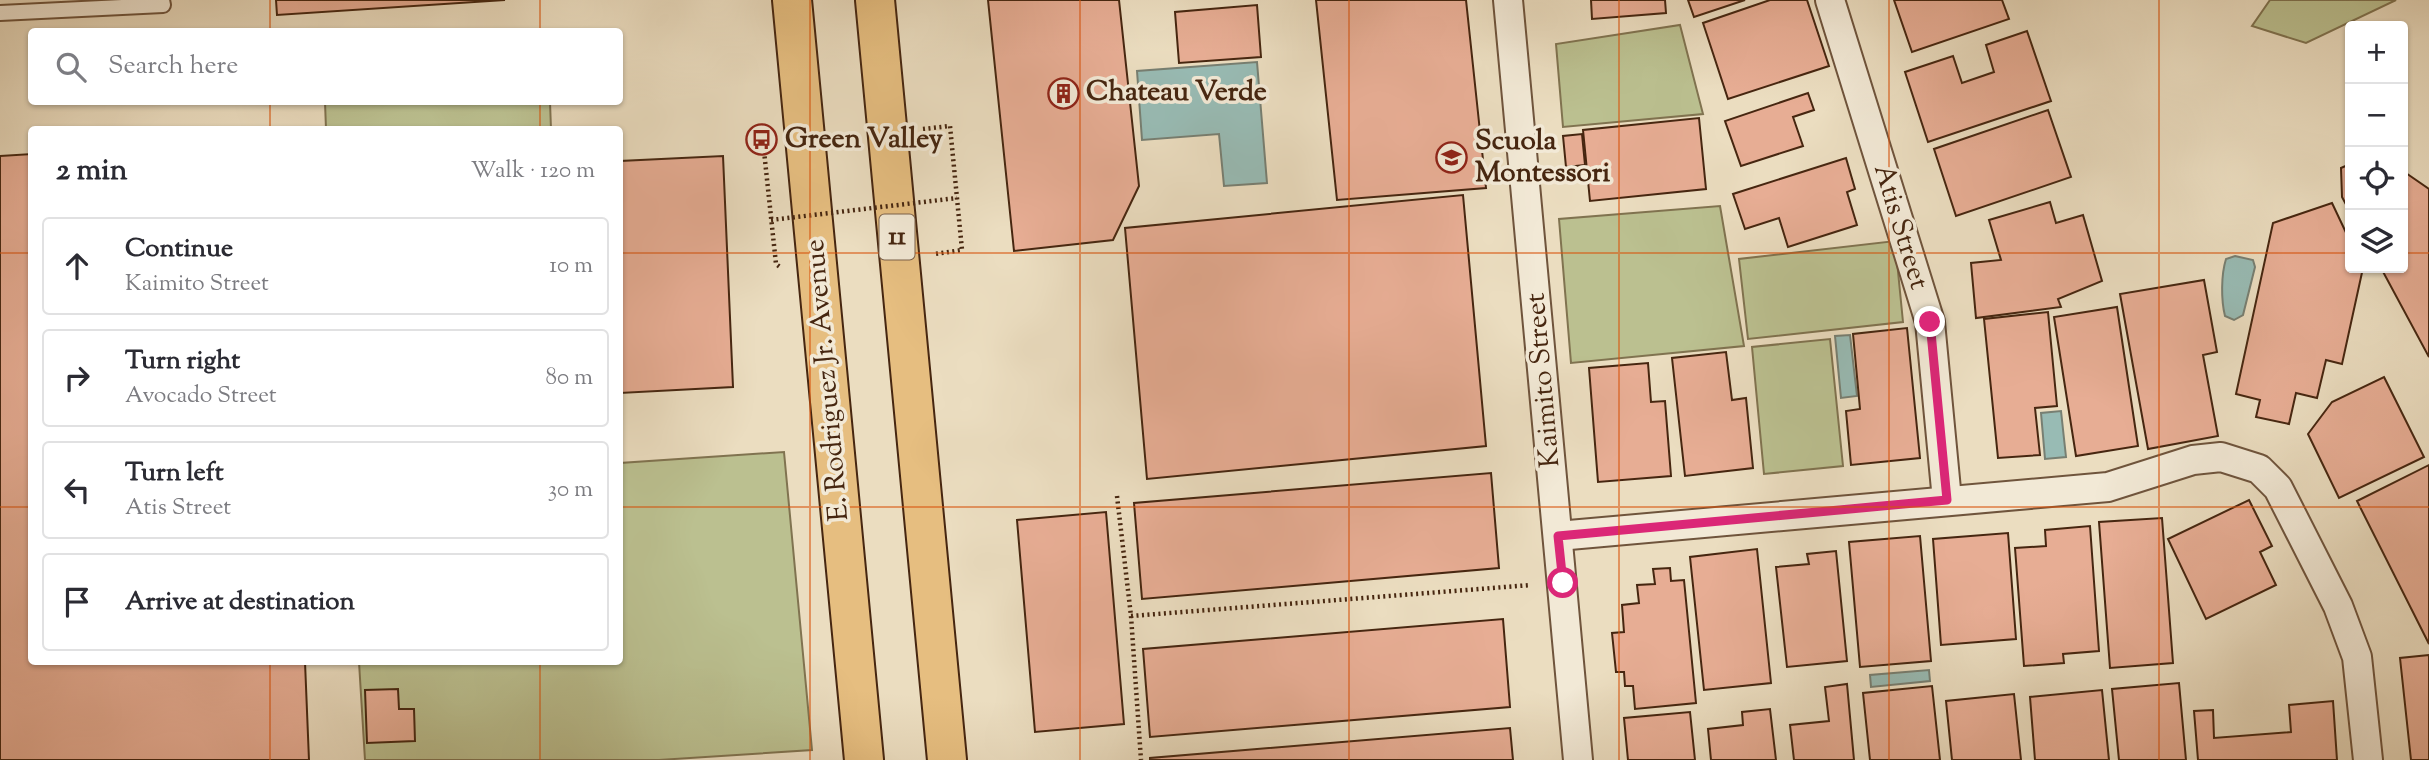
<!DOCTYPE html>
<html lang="en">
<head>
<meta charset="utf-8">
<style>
  :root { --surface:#fff; --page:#f7f7f7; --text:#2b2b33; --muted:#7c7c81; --line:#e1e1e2 }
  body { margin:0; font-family:"Sorts Mill Goudy",serif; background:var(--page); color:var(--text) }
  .controls { position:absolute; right:21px; top:21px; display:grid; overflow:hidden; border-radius:7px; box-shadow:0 2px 5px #0004 }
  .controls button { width:63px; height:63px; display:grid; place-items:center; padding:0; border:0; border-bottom:2px solid var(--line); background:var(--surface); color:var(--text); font:35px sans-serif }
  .stop { position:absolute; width:21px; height:21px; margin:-16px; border:5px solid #db2777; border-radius:50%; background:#fff }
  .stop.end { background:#db2777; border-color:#fff; box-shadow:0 2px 7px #0008 }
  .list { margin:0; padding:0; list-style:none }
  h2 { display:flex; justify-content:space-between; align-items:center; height:91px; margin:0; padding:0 28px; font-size:30px }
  h2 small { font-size:23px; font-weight:400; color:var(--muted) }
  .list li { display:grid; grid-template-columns:46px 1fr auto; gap:21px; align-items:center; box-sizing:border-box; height:98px; margin:0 14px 14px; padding:0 14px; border:2px solid var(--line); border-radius:7px }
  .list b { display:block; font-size:26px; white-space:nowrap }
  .list p { margin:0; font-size:23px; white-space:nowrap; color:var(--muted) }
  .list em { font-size:23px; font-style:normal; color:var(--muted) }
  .icon { flex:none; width:38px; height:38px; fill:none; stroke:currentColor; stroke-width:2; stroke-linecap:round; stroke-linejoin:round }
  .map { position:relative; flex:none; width:2429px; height:760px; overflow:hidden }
  .search { position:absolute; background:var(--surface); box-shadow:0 2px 5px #0004; left:28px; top:28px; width:595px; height:77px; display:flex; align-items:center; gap:18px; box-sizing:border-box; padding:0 24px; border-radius:7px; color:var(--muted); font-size:26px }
  .panel { position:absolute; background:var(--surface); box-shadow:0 2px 5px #0004; left:28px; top:126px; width:595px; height:539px; border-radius:7px }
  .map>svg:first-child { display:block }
  .green { fill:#bbc090; stroke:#807350; stroke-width:2 }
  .water { fill:#98bbb4; stroke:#777f72; stroke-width:2 }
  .building { fill:#e7ad94; stroke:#462610; stroke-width:2 }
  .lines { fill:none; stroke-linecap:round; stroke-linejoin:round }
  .lane-casing { stroke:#6f543c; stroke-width:18 }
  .street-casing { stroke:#6f543c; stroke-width:32 }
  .primary-casing { stroke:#462610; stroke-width:42 }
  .path { stroke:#462610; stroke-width:4.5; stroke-dasharray:2 3.5; stroke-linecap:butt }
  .lane { stroke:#f2e9d6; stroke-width:14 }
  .street { stroke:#f2e9d6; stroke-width:28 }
  .primary { stroke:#e6be80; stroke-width:38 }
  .path-bridge { stroke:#462610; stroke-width:4.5; stroke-dasharray:2 3.5; stroke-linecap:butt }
  .route { stroke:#db2777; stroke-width:9 }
  .grid { fill:none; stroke:#d8540c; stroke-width:2; stroke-opacity:0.55 }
  .labels { text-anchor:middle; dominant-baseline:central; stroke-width:7; stroke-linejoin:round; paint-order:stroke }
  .shield { fill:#f2e9d6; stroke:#7a604b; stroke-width:2 }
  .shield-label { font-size:26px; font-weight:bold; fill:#462610 }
  .poi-label { font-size:28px; font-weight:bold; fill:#462610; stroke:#f2e9d6; text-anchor:start }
  .street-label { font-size:28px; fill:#462610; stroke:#f2e9d6 }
</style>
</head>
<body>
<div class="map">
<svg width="2429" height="760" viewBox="0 0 2429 760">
  <rect width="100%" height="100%" fill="#ebddc0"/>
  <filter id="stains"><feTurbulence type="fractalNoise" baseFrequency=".00286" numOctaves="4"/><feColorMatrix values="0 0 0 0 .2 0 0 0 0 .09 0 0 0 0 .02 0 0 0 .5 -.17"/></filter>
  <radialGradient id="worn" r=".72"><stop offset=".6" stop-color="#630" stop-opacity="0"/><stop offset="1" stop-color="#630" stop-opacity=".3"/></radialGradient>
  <g class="green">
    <polygon points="2270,0 2396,0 2306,43 2252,26"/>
    <polygon points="1680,25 1703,114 1563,127 1556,44"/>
    <polygon points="325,102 550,102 551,129 326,129"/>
    <polygon points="1720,206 1744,346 1571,363 1559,219"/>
    <polygon points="1895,241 1903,322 1748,339 1739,259"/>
    <polygon points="1830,339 1843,466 1764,474 1752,347"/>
    <polygon points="784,452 812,750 659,760 365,760 359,662 620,662 620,463"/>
  </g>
  <g class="water">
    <polygon points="1257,62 1267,183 1224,186 1219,134 1142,140 1137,71"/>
    <path d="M2235 256 2253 260 2255 267 2243 315 2234 320 2225 316C2221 300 2221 275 2226 259Z"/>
    <polygon points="1850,335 1857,396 1841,398 1835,336"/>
    <polygon points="2061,411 2066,457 2045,459 2041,413"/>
    <polygon points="1929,670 1930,681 1871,687 1870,675"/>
  </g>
  <g class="building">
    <polygon points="276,0 505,0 277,15"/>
    <polygon points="988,0 1119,0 1139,186 1113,240 1014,251"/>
    <polygon points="1316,0 1466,0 1486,188 1337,200"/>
    <polygon points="1591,0 1665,0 1666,13 1592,19"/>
    <polygon points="1688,0 1745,0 1694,17"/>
    <polygon points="1770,0 1807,0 1829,66 1728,99 1703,23"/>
    <polygon points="1894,0 2002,0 2009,19 1912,52"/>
    <polygon points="1257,5 1261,57 1179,63 1175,12"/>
    <polygon points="2027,31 2051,101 1928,142 1905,72 1953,56 1962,83 1994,72 1986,45"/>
    <polygon points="1808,93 1814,110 1793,117 1803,146 1741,166 1725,121"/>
    <polygon points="2048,110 2071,177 1956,216 1934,149"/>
    <polygon points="1699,118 1706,189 1590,201 1583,130"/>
    <polygon points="1582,134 1585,165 1566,167 1563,136"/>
    <polygon points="32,154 32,662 305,662 309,760 0,760 0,156"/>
    <polygon points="723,156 733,387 620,393 620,161"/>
    <polygon points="1846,158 1855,189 1847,192 1857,225 1788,247 1779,218 1745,229 1733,194"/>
    <polygon points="2350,164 2350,212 2342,197 2341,168"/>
    <polygon points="2403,171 2429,189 2429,357 2381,268 2403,268"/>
    <polygon points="1463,195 1486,446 1147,479 1125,228"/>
    <polygon points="2050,202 2056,223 2083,215 2102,281 2058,299 2061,307 1976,318 1971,263 2001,260 1989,220"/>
    <polygon points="2332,203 2350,241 2350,268 2363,268 2342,364 2326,360 2317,398 2296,393 2289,424 2256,417 2260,400 2236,394 2273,223"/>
    <polygon points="2204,280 2217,352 2203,355 2218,436 2148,449 2120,294"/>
    <polygon points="2117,307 2138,446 2076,456 2054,317"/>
    <polygon points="2048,312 2057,406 2035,408 2040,455 1998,458 1984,319"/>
    <polygon points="1907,328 1920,458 1851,465 1846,411 1860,409 1853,334"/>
    <polygon points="1726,352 1732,400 1746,398 1753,468 1685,476 1672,358"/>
    <polygon points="1648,363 1651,402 1665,401 1671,476 1598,482 1589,368"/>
    <polygon points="2384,377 2424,457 2339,498 2308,434 2332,402"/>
    <polygon points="2429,465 2429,644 2357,501"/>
    <polygon points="1491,473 1499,568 1142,599 1134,503"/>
    <polygon points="2249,500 2272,546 2260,552 2276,585 2206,619 2168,539"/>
    <polygon points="1106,512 1124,724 1035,732 1017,520"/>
    <polygon points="2162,518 2173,663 2110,668 2099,522"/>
    <polygon points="2090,526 2099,651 2063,654 2064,663 2024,666 2015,548 2046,546 2045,530"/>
    <polygon points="2008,533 2016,639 1941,645 1933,539"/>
    <polygon points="1920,536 1931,661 1860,667 1849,542"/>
    <polygon points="1757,549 1771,683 1704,690 1690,557"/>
    <polygon points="1836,551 1847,661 1787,667 1776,567 1809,564 1807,554"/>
    <polygon points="1670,568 1671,581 1684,580 1696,703 1635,709 1633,686 1625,686 1624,672 1616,672 1612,633 1624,632 1622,605 1639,603 1637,585 1655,584 1653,569"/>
    <polygon points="1503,619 1510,707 1150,737 1143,649"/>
    <polygon points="2429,655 2429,760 2411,760 2400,658"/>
    <polygon points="2179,683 2186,760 2119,760 2112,689"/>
    <polygon points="1847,684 1854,760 1794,760 1790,725 1829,721 1825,687"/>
    <polygon points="1932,686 1940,760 1870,760 1863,693"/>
    <polygon points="398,689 399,709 414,709 415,741 367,743 365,690"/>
    <polygon points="2102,690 2109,760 2035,760 2030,697"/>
    <polygon points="2014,694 2021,760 1952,760 1946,701"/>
    <polygon points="2333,701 2337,760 2198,760 2194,711 2213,710 2214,738 2291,732 2289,705"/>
    <polygon points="1770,709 1776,760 1711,760 1708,729 1743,725 1742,712"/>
    <polygon points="1690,712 1695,760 1628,760 1624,718"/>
    <polygon points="1510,728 1513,760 1150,760 1150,758"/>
  </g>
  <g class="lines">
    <defs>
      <polyline id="lane" points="0,13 163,5 162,0"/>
      <g id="street">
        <polyline points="1508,0 1578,760"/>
        <polyline points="1830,0 1930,322 1947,500"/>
        <polyline points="1558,536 2108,487 2193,460 2221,457 2259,469 2278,488 2338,606 2357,657 2368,760"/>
      </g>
      <g id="primary">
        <polyline points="792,0 864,760"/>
        <polyline points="875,0 947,760"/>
      </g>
    </defs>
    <use href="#lane" class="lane-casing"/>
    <use href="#street" class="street-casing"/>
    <use href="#primary" class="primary-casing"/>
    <g class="path">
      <polyline points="923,129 950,126 962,250 935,254"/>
      <polyline points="769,149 764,151 776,264 780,267"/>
      <polyline points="1117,496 1131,616 1141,760"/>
      <polyline points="1131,616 1531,585"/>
    </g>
    <use href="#lane" class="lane"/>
    <use href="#street" class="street"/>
    <use href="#primary" class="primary"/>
    <polyline class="path-bridge" points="771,220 957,198"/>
  </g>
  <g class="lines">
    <polyline class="route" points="1563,583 1558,536 1947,500 1930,322"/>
  </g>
  <path class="grid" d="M270 0V32M540 0V32M810 0V760M1080 0V760M1349 0V760M1619 0V760M1889 0V760M2159 0V760M270 102V130M540 102V130M0 253H32M620 253H2350M2403 253H2429M0 507H32M620 507H2429M270 662V760M540 662V760"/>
  <defs>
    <symbol id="building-ring" viewBox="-11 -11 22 22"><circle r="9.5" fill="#f2e9d6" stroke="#8f2418" stroke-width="1.5"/><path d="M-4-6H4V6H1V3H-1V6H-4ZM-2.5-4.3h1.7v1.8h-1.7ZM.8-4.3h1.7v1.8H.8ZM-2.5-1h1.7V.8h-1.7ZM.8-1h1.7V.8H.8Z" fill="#8f2418"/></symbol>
    <symbol id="bus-ring" viewBox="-11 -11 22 22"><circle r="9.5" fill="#f2e9d6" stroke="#8f2418" stroke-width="1.5"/><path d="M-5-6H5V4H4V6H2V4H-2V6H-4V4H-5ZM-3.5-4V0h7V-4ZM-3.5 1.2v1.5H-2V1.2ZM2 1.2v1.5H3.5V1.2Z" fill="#8f2418"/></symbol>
    <symbol id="school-ring" viewBox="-11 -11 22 22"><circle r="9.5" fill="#f2e9d6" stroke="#8f2418" stroke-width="1.5"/><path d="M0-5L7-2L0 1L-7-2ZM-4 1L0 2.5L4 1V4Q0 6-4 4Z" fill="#8f2418"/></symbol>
  </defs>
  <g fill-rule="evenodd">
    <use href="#building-ring" x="1046" y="76" width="35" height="35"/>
    <use href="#bus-ring" x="744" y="122" width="35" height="35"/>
    <use href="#school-ring" x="1434" y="140" width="35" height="35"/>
  </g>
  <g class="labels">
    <rect class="shield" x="879.5" y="214.5" width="35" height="45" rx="5"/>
    <g class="shield-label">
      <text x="897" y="237">11</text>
    </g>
    <g class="poi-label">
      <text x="1086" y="93">Chateau Verde</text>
      <text x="785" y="140">Green Valley</text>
      <text x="1475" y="142">Scuola<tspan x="1475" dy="32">Montessori</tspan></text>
    </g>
    <g class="street-label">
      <text transform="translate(1900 227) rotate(73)">Atis Street</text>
      <text transform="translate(828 380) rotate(-95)">E. Rodriguez Jr. Avenue</text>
      <text transform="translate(1544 380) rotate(-95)">Kaimito Street</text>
    </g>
  </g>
  <rect width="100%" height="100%" filter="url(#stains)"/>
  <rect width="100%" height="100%" fill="url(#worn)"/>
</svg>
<div class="controls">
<button>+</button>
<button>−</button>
<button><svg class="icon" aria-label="locate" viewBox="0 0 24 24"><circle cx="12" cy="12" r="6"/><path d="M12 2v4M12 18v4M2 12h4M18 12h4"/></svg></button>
<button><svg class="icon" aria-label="layers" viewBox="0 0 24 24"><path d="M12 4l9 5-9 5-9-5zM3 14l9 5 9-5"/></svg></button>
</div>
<div class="stop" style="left:1563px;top:583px"></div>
<div class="stop end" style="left:1930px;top:322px"></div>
<div class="search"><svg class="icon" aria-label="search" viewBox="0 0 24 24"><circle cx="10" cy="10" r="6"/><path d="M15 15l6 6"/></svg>Search here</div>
<section class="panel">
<h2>2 min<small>Walk · 120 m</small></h2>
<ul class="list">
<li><svg class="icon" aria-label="ahead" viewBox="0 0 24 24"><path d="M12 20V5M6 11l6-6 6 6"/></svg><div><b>Continue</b><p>Kaimito Street</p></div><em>10 m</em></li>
<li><svg class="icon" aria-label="right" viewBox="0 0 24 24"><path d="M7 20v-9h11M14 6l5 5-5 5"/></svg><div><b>Turn right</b><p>Avocado Street</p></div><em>80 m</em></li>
<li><svg class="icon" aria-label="left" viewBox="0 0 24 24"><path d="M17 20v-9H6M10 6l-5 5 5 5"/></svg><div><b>Turn left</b><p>Atis Street</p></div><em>30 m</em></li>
<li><svg class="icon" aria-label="arrive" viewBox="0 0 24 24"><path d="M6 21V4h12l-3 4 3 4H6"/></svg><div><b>Arrive at destination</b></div></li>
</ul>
</section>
</div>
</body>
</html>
